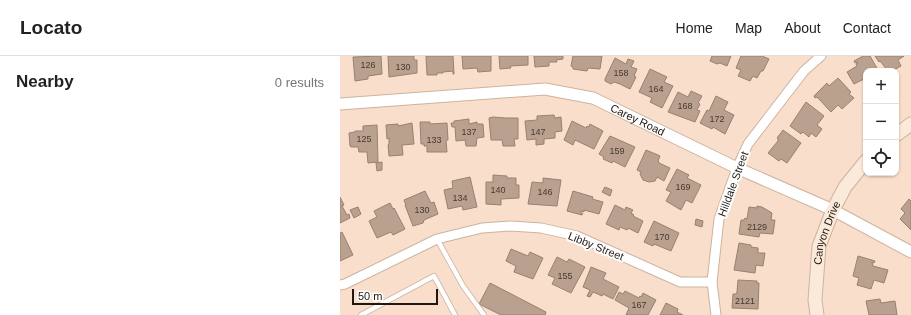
<!DOCTYPE html>
<html lang="en">
<head>
<meta charset="utf-8">
<style>
  :root { --surface:#fff; --page:#f2f2f2; --text:#222; --muted:#767676; --line:#e0e0e0 }
  body { margin:0; font-family:Helvetica,sans-serif; background:var(--page); color:var(--text) }
  .controls { position:absolute; right:12px; top:12px; display:grid; overflow:hidden; border-radius:8px; box-shadow:0 1px 3px #0004 }
  .controls button { width:36px; height:36px; display:grid; place-items:center; padding:0; border:0; border-bottom:1px solid var(--line); background:var(--surface); color:var(--text); font:20px sans-serif }
  .scale { position:absolute; left:12px; bottom:10px; width:86px; box-sizing:border-box; padding-left:4px; border:2px solid #201710; border-top:0; font-size:11px; line-height:14px; white-space:nowrap; color:#201710; -webkit-text-stroke:3px #fff; paint-order:stroke }
  .list { margin:0; padding:0; list-style:none }
  h2 { display:flex; justify-content:space-between; align-items:center; height:52px; margin:0; padding:0 16px; font-size:17px }
  h2 small { font-size:13px; font-weight:400; color:var(--muted) }
  .icon { flex:none; width:22px; height:22px; fill:none; stroke:currentColor; stroke-width:2; stroke-linecap:round; stroke-linejoin:round }
  .map { position:relative; flex:none; width:571px; height:259px; overflow:hidden }
  header { display:flex; align-items:center; gap:24px; box-sizing:border-box; height:56px; padding:0 20px; background:var(--surface); border-bottom:1px solid var(--line) }
  header strong { font-size:19px }
  nav { display:flex; gap:22px; margin-inline-start:auto; font-size:14px }
  main { display:flex }
  aside { flex:1; background:var(--surface) }
  .map>svg:first-child { display:block }
  .building { fill:#baa18f; stroke:#98816f }
  .lines { fill:none; stroke-linecap:round; stroke-linejoin:round }
  .service-casing { stroke:#ccb3a0; stroke-width:6 }
  .minor-casing { stroke:#ccb3a0; stroke-width:11 }
  .tertiary-casing { stroke:#ccb3a0; stroke-width:13 }
  .secondary-casing { stroke:#ccb3a0; stroke-width:15 }
  .service { stroke:#fff; stroke-width:4.5 }
  .minor { stroke:#fff; stroke-width:9 }
  .tertiary { stroke:#fff; stroke-width:11 }
  .secondary { stroke:#fbeada; stroke-width:13 }
  .labels { text-anchor:middle; dominant-baseline:central; stroke-width:4; stroke-linejoin:round; paint-order:stroke }
  .number-label { font-size:9px; fill:#463a30 }
  .street-label { font-size:11px; fill:#201710; stroke:#fff }
</style>
</head>
<body>
<header>
<strong>Locato</strong>
<nav><a>Home</a><a>Map</a><a>About</a><a>Contact</a></nav>
</header>
<main>
<aside>
<h2>Nearby<small>0 results</small></h2>
<ul class="list">
</ul>
</aside>
<div class="map">
<svg width="571" height="259" viewBox="0 0 571 259">
  <rect width="100%" height="100%" fill="#f9decb"/>
  <g class="building">
    <polygon points="41,0 42,18 28,20 28,23 15,25 13,1"/>
    <polygon points="48,0 74,0 74,4 77,4 77,17 49,21"/>
    <polygon points="86,0 113,0 114,18 113,18 113,15 103,16 103,17 97,17 97,19 87,19"/>
    <polygon points="122,0 151,0 151,15 138,16 137,12 123,13"/>
    <polygon points="159,0 188,0 188,9 170,10 171,12 160,13"/>
    <polygon points="194,0 223,0 223,3 216,4 217,6 209,6 209,10 195,11"/>
    <polygon points="233,0 262,0 260,13 248,12 247,15 233,13 233,11 231,10"/>
    <polygon points="372,0 391,0 387,10 380,7 377,8 370,5"/>
    <polygon points="401,0 422,0 429,3 423,15 421,15 417,22 413,20 410,25 398,20 401,14 396,12"/>
    <polygon points="523,0 530,0 538,14 526,15 526,22 514,28 507,16 517,10 516,8 518,7 517,6 515,7 514,5"/>
    <polygon points="535,0 564,0 558,4 561,10 552,15 548,15 540,5 539,6"/>
    <polygon points="275,2 286,8 288,3 294,5 291,11 297,13 294,20 296,21 290,33 280,28 274,26 271,28 265,25 265,23"/>
    <polygon points="310,13 327,21 324,26 333,30 322,52 310,46 312,42 299,36"/>
    <polygon points="498,22 511,36 509,38 514,42 502,53 498,49 491,56 477,41 475,42 474,40 487,27 489,30"/>
    <polygon points="351,35 362,40 358,47 360,48 357,54 360,55 355,66 328,56 338,36 348,41"/>
    <polygon points="376,40 388,46 384,54 394,59 385,78 373,71 372,73 360,67 367,54 369,55"/>
    <polygon points="466,46 484,60 477,69 482,73 476,81 471,77 469,81 463,76 461,78 450,70"/>
    <polygon points="214,59 215,62 221,61 222,75 215,76 215,82 204,83 204,88 196,89 196,83 187,84 185,65 197,64 197,60"/>
    <polygon points="153,61 166,62 178,62 178,83 174,83 175,90 163,90 162,84 151,84 149,62"/>
    <polygon points="129,63 129,68 137,66 137,68 143,68 144,81 137,82 136,90 126,90 125,84 116,85 115,71 112,71 111,67 114,67 114,65"/>
    <polygon points="232,65 246,72 247,70 249,71 250,68 263,75 254,93 235,84 233,89 224,84"/>
    <polygon points="80,66 90,66 90,68 107,67 108,84 106,84 107,96 87,96 87,90 84,90 84,88 81,88"/>
    <polygon points="72,67 74,88 62,89 63,99 49,100 48,89 49,88 49,82 47,83 46,69 58,68 58,70"/>
    <polygon points="37,69 38,106 28,107 27,96 19,96 18,91 11,91 10,90 9,77 15,76 15,75 23,75 23,70"/>
    <polygon points="443,74 461,87 447,107 441,103 439,105 428,97 438,85 438,82 437,82"/>
    <polygon points="270,80 295,91 285,111 273,105 272,107 263,103 264,101 259,98"/>
    <polygon points="306,94 318,99 320,100 318,105 319,106 319,107 330,112 324,125 317,121 315,125 309,126 303,124 300,118 301,116 297,114"/>
    <polygon points="42,106 42,114 37,115 36,107"/>
    <polygon points="337,113 349,119 347,122 361,129 352,147 346,144 341,154 326,145 331,136 326,134"/>
    <polygon points="153,119 167,120 167,122 176,122 176,129 179,129 179,142 161,143 161,149 146,148 146,126 153,126"/>
    <polygon points="130,121 137,151 123,154 122,150 108,153 104,134 113,132 112,125"/>
    <polygon points="203,122 221,124 217,150 188,148 192,126 203,127"/>
    <polygon points="265,131 272,134 270,140 262,136"/>
    <polygon points="85,135 91,147 94,146 98,158 84,164 83,167 73,170 65,149 66,149 64,144"/>
    <polygon points="233,135 253,141 252,143 263,146 259,158 244,154 244,156 241,155 241,157 243,158 242,159 227,155"/>
    <polygon points="0,141 4,149 2,150 7,159 9,158 10,162 0,167"/>
    <polygon points="569,143 571,145 571,174 560,163 565,157 561,153"/>
    <polygon points="50,147 53,153 54,152 65,173 53,179 51,176 37,182 29,165 37,161 34,155"/>
    <polygon points="275,149 285,154 286,151 293,154 291,157 294,159 293,160 303,165 298,177 288,172 287,174 280,171 279,174 266,168"/>
    <polygon points="417,150 422,151 432,157 431,164 435,164 433,178 420,177 419,181 399,178 401,164 404,164 405,162 407,163 409,151 417,152"/>
    <polygon points="18,151 21,158 14,162 10,154"/>
    <polygon points="356,163 363,165 362,171 355,169"/>
    <polygon points="314,165 339,177 331,195 314,188 313,190 304,186"/>
    <polygon points="2,176 13,199 0,205 0,177"/>
    <polygon points="399,187 411,189 411,191 418,192 418,197 425,197 423,210 416,209 415,217 394,214"/>
    <polygon points="171,193 188,200 190,196 203,202 193,223 174,216 176,210 166,205"/>
    <polygon points="518,200 535,205 534,207 532,206 533,210 548,214 544,227 534,224 531,233 517,229 519,222 513,220"/>
    <polygon points="217,201 227,206 229,203 245,211 231,237 212,228 215,222 208,219"/>
    <polygon points="251,211 266,217 263,223 279,231 273,243 263,238 262,240 253,236 250,241 247,240 250,234 243,231"/>
    <polygon points="398,224 417,225 417,227 419,227 418,253 392,252 393,238 396,238 397,236"/>
    <polygon points="150,227 206,256 205,259 161,259 139,248"/>
    <polygon points="285,235 299,242 300,240 301,241 303,237 316,244 308,259 286,259 289,252 275,244 279,236 283,238"/>
    <polygon points="540,243 541,247 555,245 557,259 529,259 526,245"/>
    <polygon points="326,247 338,253 337,256 343,259 320,259"/>
  </g>
  <g class="lines">
    <defs>
      <g id="service">
        <polyline points="97,183 123,230 144,259"/>
        <polyline points="21,259 94,220 115,259"/>
      </g>
      <g id="minor">
        <polyline points="0,229 5,228 97,183 142,172 171,170 201,172 237,180 340,226 372,226"/>
        <polyline points="376,259 372,226 379,163 397,112 408,88 464,15 481,0"/>
      </g>
      <g id="tertiary">
        <path id="s1" d="M0 48 205 33 253 42 397 112 493 154 571 196"/>
      </g>
      <g id="secondary">
        <polyline points="556,79 571,68"/>
        <path id="s2" d="M477 259 475 244 479 190 493 154 505 131 526 105"/>
      </g>
    </defs>
    <use href="#service" class="service-casing"/>
    <use href="#minor" class="minor-casing"/>
    <use href="#tertiary" class="tertiary-casing"/>
    <use href="#secondary" class="secondary-casing"/>
    <use href="#service" class="service"/>
    <use href="#minor" class="minor"/>
    <use href="#tertiary" class="tertiary"/>
    <use href="#secondary" class="secondary"/>
  </g>
  <g class="labels">
    <g class="number-label">
      <text x="28" y="9">126</text>
      <text x="63" y="11">130</text>
      <text x="281" y="17">158</text>
      <text x="316" y="33">164</text>
      <text x="345" y="50">168</text>
      <text x="377" y="63">172</text>
      <text x="129" y="76">137</text>
      <text x="198" y="76">147</text>
      <text x="24" y="83">125</text>
      <text x="94" y="84">133</text>
      <text x="277" y="95">159</text>
      <text x="343" y="131">169</text>
      <text x="158" y="134">140</text>
      <text x="205" y="136">146</text>
      <text x="120" y="142">134</text>
      <text x="82" y="154">130</text>
      <text x="417" y="171">2129</text>
      <text x="322" y="181">170</text>
      <text x="225" y="220">155</text>
      <text x="405" y="245">2121</text>
      <text x="299" y="249">167</text>
    </g>
    <g class="street-label">
      <text stroke="none"><textPath href="#s1" startOffset="304">Carey Road</textPath></text>
      <text transform="translate(393 128) rotate(-70)">Hilldale Street</text>
      <text stroke="none"><textPath href="#s2" startOffset="84">Canyon Drive</textPath></text>
      <text transform="translate(256 190) rotate(22)">Libby Street</text>
    </g>
  </g>
</svg>
<div class="controls">
<button>+</button>
<button>−</button>
<button><svg class="icon" aria-label="locate" viewBox="0 0 24 24"><circle cx="12" cy="12" r="6"/><path d="M12 2v4M12 18v4M2 12h4M18 12h4"/></svg></button>
</div>
<div class="scale">50 m</div>
</div>
</main>
</body>
</html>
